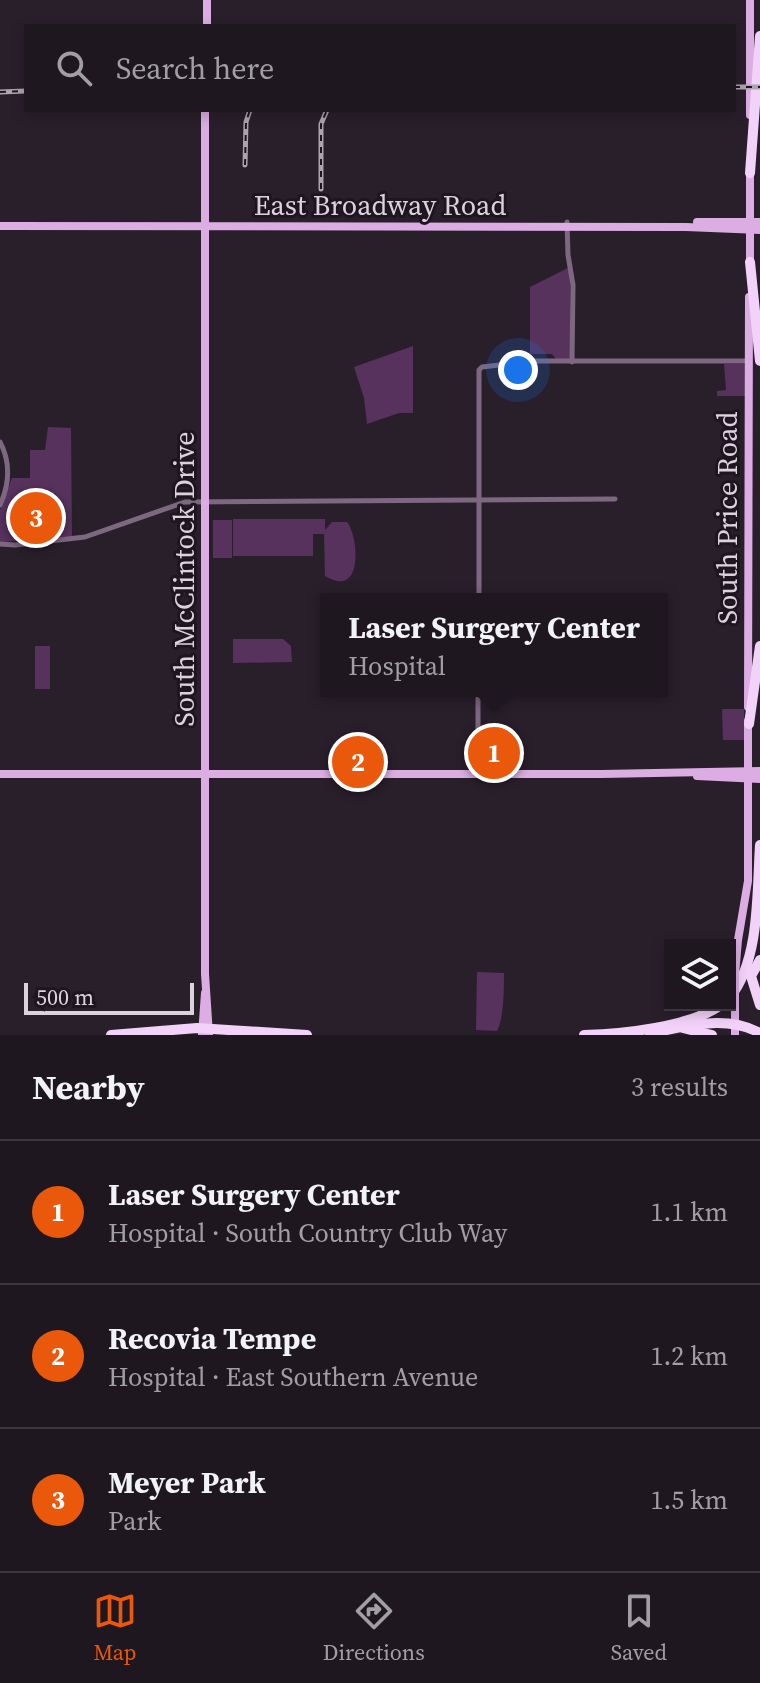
<!DOCTYPE html>
<html lang="en">
<head>
<meta charset="utf-8">
<style>
  :root { --surface:#1f1720; --page:#272029; --text:#f1f3f6; --muted:#a19fa5; --line:#3c363e; --accent:#ea580c }
  body { margin:0; font-family:"Source Serif 4",serif; background:var(--page); color:var(--text) }
  .controls { position:absolute; right:24px; bottom:24px; display:grid; overflow:hidden; border-radius:0px; box-shadow:0 4px 12px #0003 }
  .controls button { width:72px; height:72px; display:grid; place-items:center; padding:0; border:0; border-bottom:2px solid var(--line); background:var(--surface); color:var(--text); font:40px sans-serif }
  .scale { position:absolute; left:24px; bottom:20px; width:170px; box-sizing:border-box; padding-left:8px; border:4px solid #dad3db; border-top:0; font-size:22px; line-height:28px; white-space:nowrap; color:#dad3db; -webkit-text-stroke:6px #1f1521; paint-order:stroke }
  .you { position:absolute; left:518px; top:370px; width:28px; height:28px; margin:-20px; border:6px solid #fff; border-radius:50%; background:#1a73e8; box-shadow:0 0 0 12px #1a73e833 }
  .badge { display:grid; place-items:center; width:52px; height:52px; border-radius:50%; background:var(--accent); color:#fff; font-size:26px; font-weight:700 }
  .pin { position:absolute; translate:-50% -50%; border:4px solid #fff; box-shadow:0 2px 8px #0006 }
  .popup { position:absolute; left:320px; top:593px; width:348px; height:104px; box-sizing:border-box; display:grid; place-content:center; border-radius:0px; background:var(--surface); filter:drop-shadow(0 2px 6px #0005); font-size:26px; white-space:nowrap; color:var(--muted) }
  .popup b { font-size:30px; color:var(--text) }
  .popup::after { content:''; position:absolute; left:50%; top:100%; margin-left:-16px; border:16px solid transparent; border-top-color:var(--surface) }
  .list { margin:0; padding:0; list-style:none }
  h2 { display:flex; justify-content:space-between; align-items:center; height:104px; margin:0; padding:0 32px; font-size:34px }
  h2 small { font-size:26px; font-weight:400; color:var(--muted) }
  .list li { display:grid; grid-template-columns:52px 1fr auto; gap:24px; align-items:center; box-sizing:border-box; height:144px; padding:0 32px; border-top:2px solid var(--line) }
  .list b { display:block; font-size:30px; white-space:nowrap }
  .list p { margin:0; font-size:26px; white-space:nowrap; color:var(--muted) }
  .list em { font-size:26px; font-style:normal; color:var(--muted) }
  .icon { flex:none; width:44px; height:44px; fill:none; stroke:currentColor; stroke-width:2; stroke-linecap:round; stroke-linejoin:round }
  .map { position:relative; flex:none; width:760px; height:1035px; overflow:hidden }
  .search { position:absolute; background:var(--surface); box-shadow:0 4px 12px #0003; left:24px; right:24px; top:24px; height:88px; display:flex; align-items:center; gap:20px; box-sizing:border-box; padding:0 28px; border-radius:0px; color:var(--muted); font-size:30px }
  .sheet { height:536px; background:var(--surface) }
  nav { display:flex; justify-content:space-around; align-items:center; box-sizing:border-box; height:112px; border-top:2px solid var(--line); background:var(--surface); font-size:22px; color:var(--muted) }
  nav a { display:grid; justify-items:center; gap:4px }
  nav .on { color:var(--accent) }
  .map>svg:first-child { display:block }
  .green { fill:#57325d }
  .lines { fill:none; stroke-linecap:round; stroke-linejoin:round }
  .minor { stroke:#7e6881; stroke-width:5 }
  .major { stroke:#dbade3; stroke-width:8 }
  .highway { stroke:#f3d2f9; stroke-width:10 }
  .rail-casing { stroke:#aca4ad; stroke-width:5 }
  .rail { stroke:#1f1521; stroke-width:2; stroke-dasharray:6; stroke-linecap:butt }
  .major-bridge { stroke:#dbade3; stroke-width:8 }
  .highway-bridge { stroke:#f3d2f9; stroke-width:10 }
  .labels { text-anchor:middle; dominant-baseline:central; stroke-width:6; stroke-linejoin:round; paint-order:stroke }
  .street-label { font-size:28px; fill:#dad3db; stroke:#1f1521 }
</style>
</head>
<body>
<div class="map">
<svg width="760" height="1035" viewBox="0 0 760 1035">
  <rect width="100%" height="100%" fill="#291f2b"/>
  <g class="green">
    <polygon points="568,268 570,278 570,357 569,359 556,359 552,354 530,354 530,287"/>
    <polygon points="413,346 413,413 399,413 367,424 364,398 354,367"/>
    <polygon points="724,364 745,364 747,396 717,396 717,391 726,390"/>
    <polygon points="48,427 71,428 72,538 0,542 0,510 12,478 30,478 30,450 45,450"/>
    <path d="M233 519H325V530L332 522H347C358 534 365 600 325 576L324 534H313V556H233Z"/>
    <rect x="213" y="520" width="19" height="38"/>
    <polygon points="233,639 283,639 291,646 292,662 233,663"/>
    <rect x="35" y="646" width="15" height="43"/>
    <polygon points="722,709 744,709 744,740 723,740"/>
    <path d="M477 972 504 973C504 989 504 1018 497 1031L476 1030Z"/>
  </g>
  <g class="lines">
    <g class="minor">
      <polyline points="567,222 568,255 573,285 572,362"/>
      <path d="M0 442C11 463 10 483 0 505"/>
      <polyline points="0,544 15,545 85,537 185,502 615,499"/>
      <polyline points="479,599 479,370 482,367 534,361 749,361"/>
      <polyline points="478,774 478,691"/>
    </g>
    <g class="major">
      <polyline points="207,26 207,0"/>
      <polyline points="205,110 205,974 209,1035"/>
      <polyline points="750,115 750,0"/>
      <polyline points="750,169 750,267"/>
      <polyline points="697,222 760,222"/>
      <polyline points="0,226 686,227 760,230"/>
      <polyline points="748,707 749,297"/>
      <polyline points="0,774 602,774 760,771"/>
      <polyline points="697,776 760,779"/>
      <polyline points="735,975 738,940 748,881 748,721"/>
      <polyline points="735,1004 735,1035"/>
      <polyline points="202,1035 205,993"/>
    </g>
    <g class="highway">
      <polyline points="750,173 760,36"/>
      <polyline points="750,262 760,361"/>
      <polyline points="749,724 760,646"/>
      <polyline points="760,960 751,976 760,1005"/>
      <path d="M730 997C760 961 757 891 760 845"/>
      <polyline points="683,1028 712,1035"/>
      <polyline points="111,1035 197,1028 307,1035"/>
      <path d="M584 1035C622 1034 690 1027 721 1005"/>
    </g>
    <defs>
      <g id="rail">
        <polyline points="734,87 760,87"/>
        <polyline points="0,92 26,91"/>
        <polyline points="245,165 246,122 250,110"/>
        <polyline points="321,189 321,124 327,110"/>
      </g>
    </defs>
    <use href="#rail" class="rail-casing"/>
    <use href="#rail" class="rail"/>
    <polyline class="major-bridge" points="735,1004 735,975"/>
    <path class="highway-bridge" d="M650 1033C688 1027 724 1014 760 1033"/>
  </g>
  <g class="labels">
    <g class="street-label">
      <text x="380" y="205">East Broadway Road</text>
      <text transform="translate(727 518) rotate(-90)">South Price Road</text>
      <text transform="translate(184 579) rotate(-90)">South McClintock Drive</text>
    </g>
  </g>
</svg>
<div class="controls">
<button><svg class="icon" aria-label="layers" viewBox="0 0 24 24"><path d="M12 4l9 5-9 5-9-5zM3 14l9 5 9-5"/></svg></button>
</div>
<div class="scale">500 m</div>
<div class="you"></div>
<div class="pin badge" style="left:494px;top:753px">1</div>
<div class="popup"><b>Laser Surgery Center</b>Hospital</div>
<div class="pin badge" style="left:358px;top:762px">2</div>
<div class="pin badge" style="left:36px;top:518px">3</div>
<div class="search"><svg class="icon" aria-label="search" viewBox="0 0 24 24"><circle cx="10" cy="10" r="6"/><path d="M15 15l6 6"/></svg>Search here</div>
</div>
<section class="sheet">
<h2>Nearby<small>3 results</small></h2>
<ul class="list">
<li><span class="badge">1</span><div><b>Laser Surgery Center</b><p>Hospital · South Country Club Way</p></div><em>1.1 km</em></li>
<li><span class="badge">2</span><div><b>Recovia Tempe</b><p>Hospital · East Southern Avenue</p></div><em>1.2 km</em></li>
<li><span class="badge">3</span><div><b>Meyer Park</b><p>Park</p></div><em>1.5 km</em></li>
</ul>
</section>
<nav>
<a class="on"><svg class="icon" aria-label="map" viewBox="0 0 24 24"><path d="M3 6l6-2 6 2 6-2v14l-6 2-6-2-6 2zM9 4v14M15 6v14"/></svg>Map</a>
<a><svg class="icon" aria-label="directions" viewBox="0 0 24 24"><path d="M12 3l9 9-9 9-9-9zM9 14v-3h6M13 9l2 2-2 2"/></svg>Directions</a>
<a><svg class="icon" aria-label="saved" viewBox="0 0 24 24"><path d="M7 4h10v16l-5-4-5 4z"/></svg>Saved</a>
</nav>
</body>
</html>
